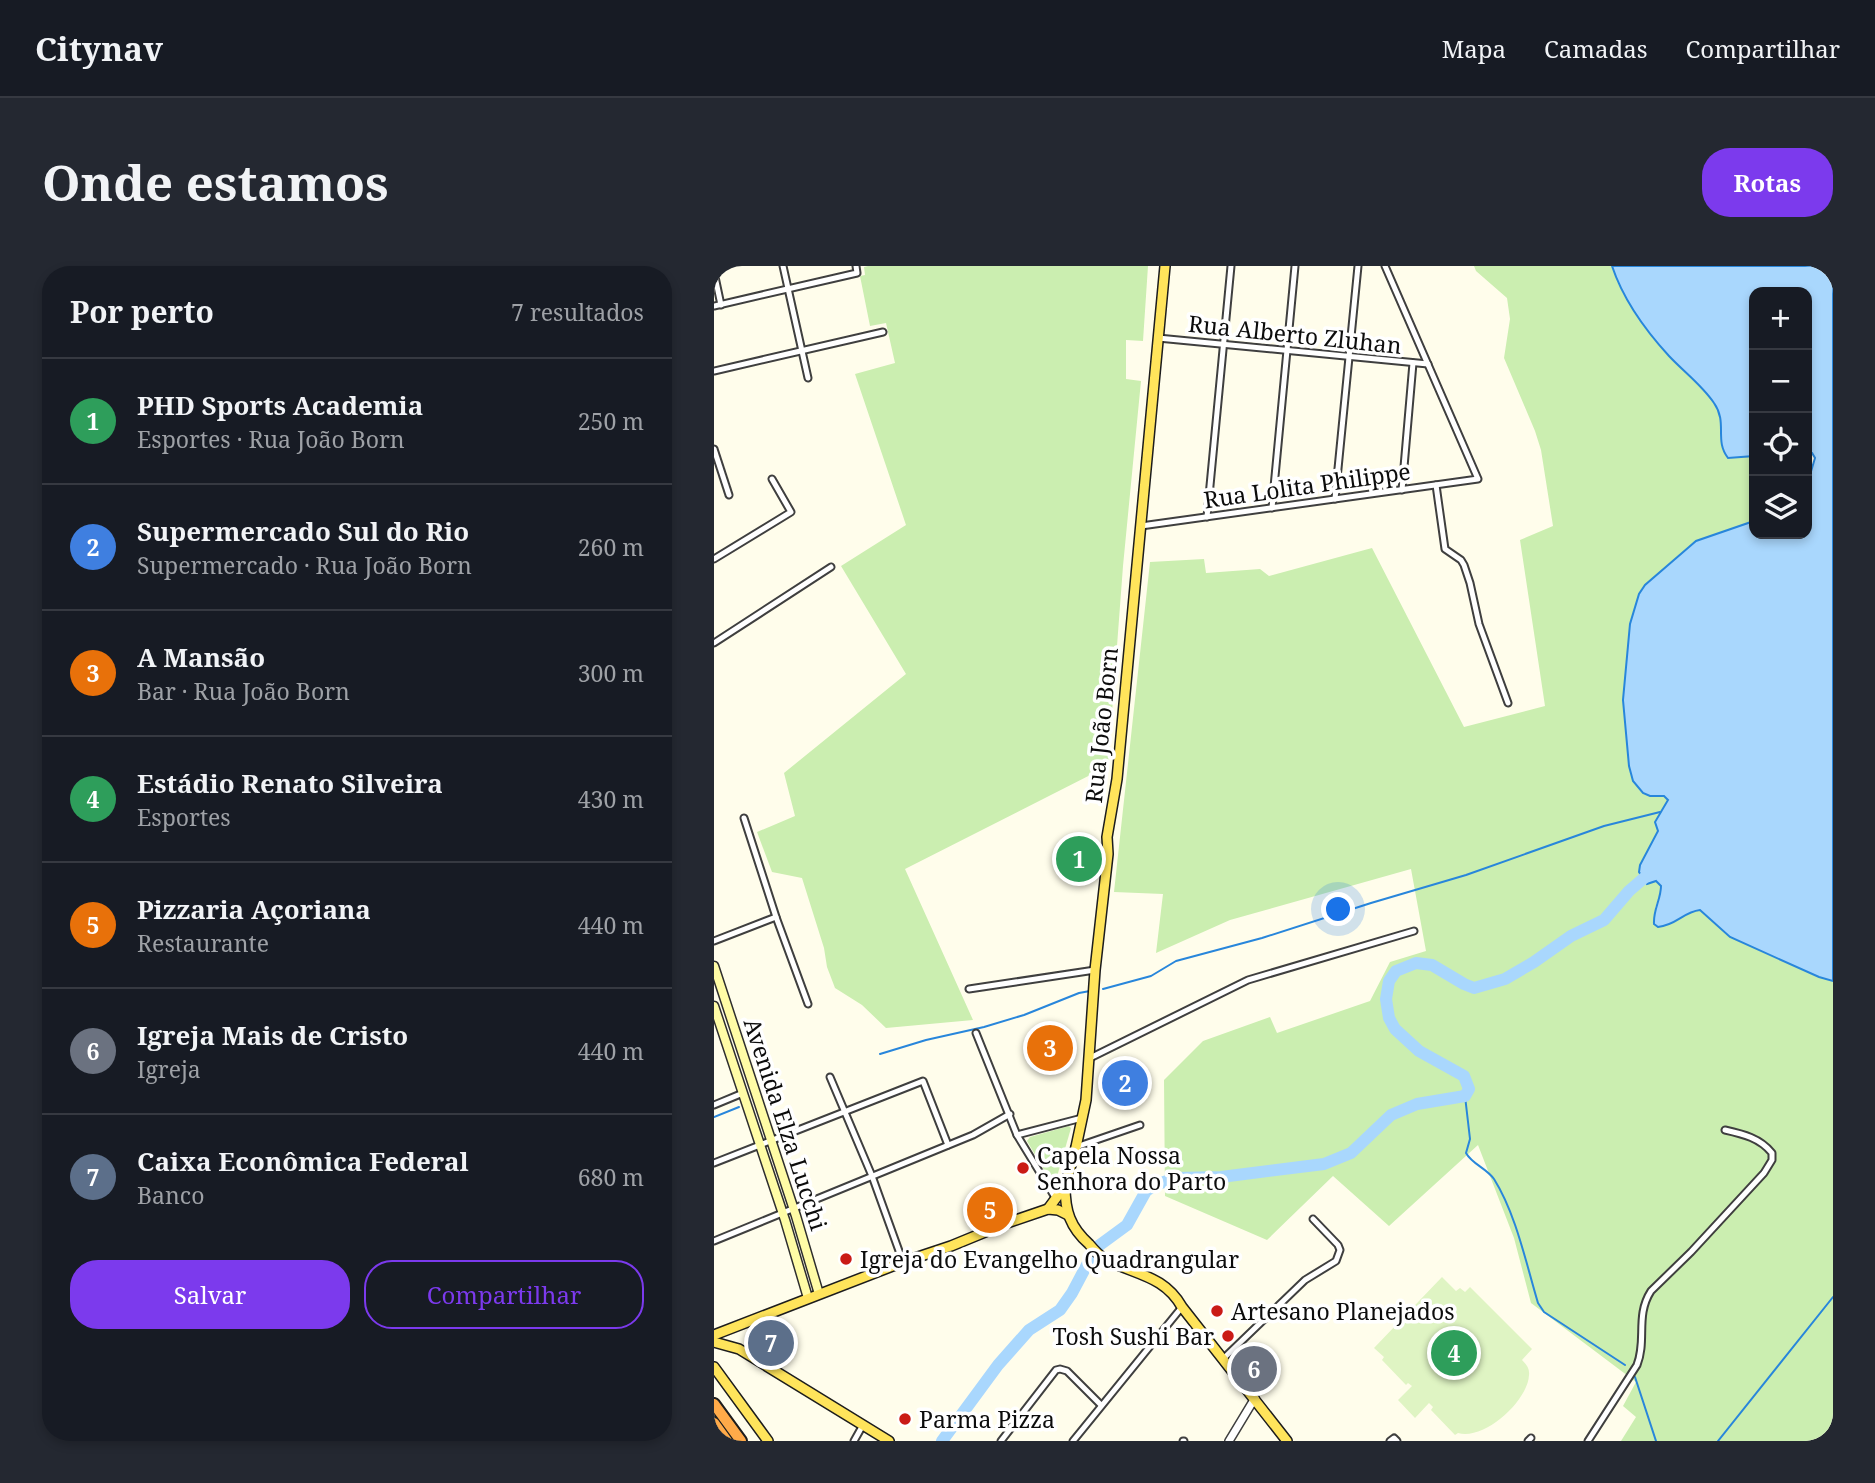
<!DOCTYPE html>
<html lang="pt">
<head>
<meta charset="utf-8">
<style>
  :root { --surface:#171b24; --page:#242831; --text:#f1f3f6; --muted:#9ea1a6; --line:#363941; --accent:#7c3aed }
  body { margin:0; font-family:"Noto Serif",serif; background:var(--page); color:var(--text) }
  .controls { position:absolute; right:21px; top:21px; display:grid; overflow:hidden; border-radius:14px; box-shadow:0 4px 10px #0003 }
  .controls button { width:63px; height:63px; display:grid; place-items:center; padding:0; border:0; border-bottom:2px solid var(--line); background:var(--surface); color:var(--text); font:35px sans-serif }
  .you { position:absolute; left:625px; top:644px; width:24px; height:24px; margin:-18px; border:5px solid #fff; border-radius:50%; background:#1a73e8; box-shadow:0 0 0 10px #1a73e833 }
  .badge { display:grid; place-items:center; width:46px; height:46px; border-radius:50%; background:var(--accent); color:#fff; font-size:23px; font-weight:700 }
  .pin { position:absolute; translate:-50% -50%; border:4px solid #fff; box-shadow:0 2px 7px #0006 }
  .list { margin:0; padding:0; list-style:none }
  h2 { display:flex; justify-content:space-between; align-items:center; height:91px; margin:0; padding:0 28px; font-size:30px }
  h2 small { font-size:23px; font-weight:400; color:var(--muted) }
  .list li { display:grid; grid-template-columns:46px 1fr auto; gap:21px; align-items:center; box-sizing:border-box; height:126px; padding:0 28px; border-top:2px solid var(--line) }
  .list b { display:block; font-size:26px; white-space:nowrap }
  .list p { margin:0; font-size:23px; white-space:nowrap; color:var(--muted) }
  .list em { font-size:23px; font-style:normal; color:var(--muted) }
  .actions { display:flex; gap:14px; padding:21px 28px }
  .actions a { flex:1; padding:16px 0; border:2px solid var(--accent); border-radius:28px; text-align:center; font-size:24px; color:var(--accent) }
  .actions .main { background:var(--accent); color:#fff }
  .icon { flex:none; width:38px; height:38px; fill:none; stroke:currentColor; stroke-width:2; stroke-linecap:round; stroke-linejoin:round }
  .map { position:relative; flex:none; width:1119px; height:1175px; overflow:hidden; border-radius:28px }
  header { display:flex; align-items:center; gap:42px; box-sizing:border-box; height:98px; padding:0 35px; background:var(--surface); border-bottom:2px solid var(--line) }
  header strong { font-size:33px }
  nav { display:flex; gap:38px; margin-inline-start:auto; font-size:24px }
  .intro { display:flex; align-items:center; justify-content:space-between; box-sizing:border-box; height:168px; padding:0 42px }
  h1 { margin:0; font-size:49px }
  .button { padding:18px 32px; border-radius:28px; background:var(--accent); color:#fff; font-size:24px; font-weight:700 }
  main { display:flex; gap:42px; padding:0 42px }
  aside { flex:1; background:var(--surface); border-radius:28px; box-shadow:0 4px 10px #0003 }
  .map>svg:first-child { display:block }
  .green { fill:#cbeeb0 }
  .pitch { fill:#dff4c3 }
  .water { fill:#a9d7fd; stroke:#2886db; stroke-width:2 }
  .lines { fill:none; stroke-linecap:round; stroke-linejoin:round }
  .stream { stroke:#2886db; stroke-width:2 }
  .river { stroke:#a9d7fd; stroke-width:12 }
  .minor-casing { stroke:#3f3f3f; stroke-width:9 }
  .tertiary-casing { stroke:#3f3f3f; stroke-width:10 }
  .secondary-casing { stroke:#2e2e2e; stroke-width:11 }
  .primary-casing { stroke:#1d1d1d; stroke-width:12 }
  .motorway-casing { stroke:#1d1d1d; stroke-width:14 }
  .minor { stroke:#fff; stroke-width:5 }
  .tertiary { stroke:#fff; stroke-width:7 }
  .secondary { stroke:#fffca6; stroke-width:8 }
  .primary { stroke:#ffe45b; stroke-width:9 }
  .motorway { stroke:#ffaa49; stroke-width:10 }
  .poi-dot { fill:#ca1b16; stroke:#fff; stroke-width:2.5 }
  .labels { text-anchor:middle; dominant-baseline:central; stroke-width:7; stroke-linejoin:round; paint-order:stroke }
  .street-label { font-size:23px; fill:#0c0c0c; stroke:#fff }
  .poi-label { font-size:23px; fill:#0c0c0c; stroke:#fff; text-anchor:start }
</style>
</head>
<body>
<header>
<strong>Citynav</strong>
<nav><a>Mapa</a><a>Camadas</a><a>Compartilhar</a></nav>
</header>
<div class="intro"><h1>Onde estamos</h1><a class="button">Rotas</a></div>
<main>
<aside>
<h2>Por perto<small>7 resultados</small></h2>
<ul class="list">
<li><span class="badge" style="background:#2e9e5b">1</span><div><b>PHD Sports Academia</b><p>Esportes · Rua João Born</p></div><em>250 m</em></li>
<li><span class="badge" style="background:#3f7fe0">2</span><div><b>Supermercado Sul do Rio</b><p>Supermercado · Rua João Born</p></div><em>260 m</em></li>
<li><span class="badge" style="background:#e8710a">3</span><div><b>A Mansão</b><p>Bar · Rua João Born</p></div><em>300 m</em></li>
<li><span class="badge" style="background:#2e9e5b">4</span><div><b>Estádio Renato Silveira</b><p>Esportes</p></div><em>430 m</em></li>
<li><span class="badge" style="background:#e8710a">5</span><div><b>Pizzaria Açoriana</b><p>Restaurante</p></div><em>440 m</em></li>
<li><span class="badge" style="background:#6b7280">6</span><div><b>Igreja Mais de Cristo</b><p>Igreja</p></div><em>440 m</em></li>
<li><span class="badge" style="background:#5c6f8a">7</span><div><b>Caixa Econômica Federal</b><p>Banco</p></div><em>680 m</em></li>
</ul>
<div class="actions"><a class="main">Salvar</a><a>Compartilhar</a></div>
</aside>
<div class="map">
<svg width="1119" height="1175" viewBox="0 0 1119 1175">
  <rect width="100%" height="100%" fill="#fffdeb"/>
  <g class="green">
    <polygon points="154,0 434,0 429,75 412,74 412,113 427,115 409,300 394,500 191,603 259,754 172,762 148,739 121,722 113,701 110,682 88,612 58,606 43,566 81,550 70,507 192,408 127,300 192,259 141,108 181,97 172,57 156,60 146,10 151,9 150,1"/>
    <path d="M760 0H898C909 33 932 65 956 90 970 107 988 119 1000 137 1013 156 1000 175 1014 192L1040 190V255L1016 264 928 322 916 358 914 493 917 508 947 529 952 531 954 534 941 555 944 565 926 599 925 606 944 616 947 620 946 628 941 642 942 660C962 662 968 645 986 644L1016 671 1105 711 1119 715V1175H907L922 1151 909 1140 922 1116 817 1037 800 972 764 879 675 960 619 910 553 974 451 930 450 814 489 775 556 751 563 767 656 735 676 696 712 685 697 603 516 654 442 687 449 628 400 626 436 296 490 293 492 307 546 303 555 310 658 282 750 461 831 440 806 274 839 260 827 184 821 165 790 92 796 53 793 32 762 5Z"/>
    <polygon points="355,860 357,862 340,921 313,875 316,871"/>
  </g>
  <path class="pitch" d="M728 1011 742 1025 746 1022 751 1026 756 1021 818 1083 808 1094C812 1098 816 1103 815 1109 814 1135 770 1175 744 1167L741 1169 717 1144 719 1141 715 1137 701 1152 684 1134 698 1120 694 1117 692 1119 668 1094 670 1091 660 1082Z"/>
  <path class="water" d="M898 0H1119V715L1105 711 1016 671 986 644C969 646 963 659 944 661L940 658C939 644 947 633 947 620L942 615 933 618 925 606 926 599 944 565 941 556 954 534 950 530H936L929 527 919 515 915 500 909 434 916 358 925 328 931 319 975 281 982 275 1040 255V268H1093V219L1101 192 1098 187 1093 186V26H1040V190L1014 192C1000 174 1014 157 1000 137 988 119 970 106 955 90 932 65 909 33 898 0Z"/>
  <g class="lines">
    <g class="stream">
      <polyline points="389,723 437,710 462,695 548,672 657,637 752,609 890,560 946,546"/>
      <polyline points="166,788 212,774 270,761 310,749 365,727 376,725"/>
      <path d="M751 830 756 873 752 887C758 898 772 902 780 913 802 948 812 997 824 1037L830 1046 911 1099"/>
      <polyline points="0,851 25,841"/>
      <polyline points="921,1111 942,1175"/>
      <polyline points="1004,1175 1119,1031"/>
    </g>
    <g class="river">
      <polyline points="383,981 413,959 432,925 441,919 462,912 507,911 610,898 637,887 677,849 703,838 751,830 755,823 750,810 705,785 681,763 675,752 672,733 675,715 682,705 702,697 718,699 750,718 760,722 791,713 820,696 857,670 890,654 915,625 930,612"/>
      <polyline points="228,1175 284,1099 315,1064 346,1044 358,1027 376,993"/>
    </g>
    <defs>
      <g id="minor">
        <polyline points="69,0 94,112"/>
        <polyline points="0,6 7,39"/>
        <polyline points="0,40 143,7 142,0"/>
        <polyline points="444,72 714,98"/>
        <polyline points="0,105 169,66"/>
        <polyline points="0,183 15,229"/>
        <polyline points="722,219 731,283 747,294 750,299 756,317 765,358 794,437"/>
        <polyline points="688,224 699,97"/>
        <polyline points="621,233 644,0"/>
        <polyline points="558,242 581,0"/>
        <polyline points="493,251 517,0"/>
        <polyline points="427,260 764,213 671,0"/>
        <polyline points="0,293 77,246 58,213"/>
        <polyline points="0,377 117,301"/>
        <polyline points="30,552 62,651 94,738"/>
        <polyline points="0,675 62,651"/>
        <polyline points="255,723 381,704"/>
        <polyline points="262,767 303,869 342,933"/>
        <polyline points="376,792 534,714 700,665"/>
        <polyline points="116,811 158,910 189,996"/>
        <polyline points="0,839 29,827"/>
        <polyline points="303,869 368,852"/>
        <polyline points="362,881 426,859"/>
        <polyline points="0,897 209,815 234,879"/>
        <polyline points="0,975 259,869 296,848"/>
        <polyline points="510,1092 591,1014 622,995 626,984 624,979 599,953"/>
        <polyline points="140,1175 149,1159"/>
        <polyline points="287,1175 342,1104 346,1103 353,1105 387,1139"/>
        <polyline points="359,1175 468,1041"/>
        <polyline points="469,1175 470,1175"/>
        <polyline points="676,1175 680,1172 683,1175"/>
        <polyline points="814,1175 817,1172"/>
        <path d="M874 1175 923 1099C933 1074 921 1050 937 1025L977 986 1050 907 1058 894V887C1046 872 1029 868 1011 864"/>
      </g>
      <polyline id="tertiary" points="515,1175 541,1132"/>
      <g id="secondary">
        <polyline points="0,700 82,950 105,1028"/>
        <polyline points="0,740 71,954 94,1032"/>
      </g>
      <g id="primary">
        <path d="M351 920C351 945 356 961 375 978 380 984 384 989 391 993 421 1009 450 1009 468 1041L573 1175"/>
        <polyline points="334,943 351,920 362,881 372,834 381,704 394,588 393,571 403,513 451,0"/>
        <polyline points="0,1069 189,996 237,980 293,957 334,943 344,944 354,949"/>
        <polyline points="0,1076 25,1083 175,1175"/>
        <polyline points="0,1101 54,1175"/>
      </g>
      <g id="motorway">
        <polyline points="0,1138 27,1175"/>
        <polyline points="0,1157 13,1175"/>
      </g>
    </defs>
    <use href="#minor" class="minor-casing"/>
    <use href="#tertiary" class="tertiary-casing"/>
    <use href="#secondary" class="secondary-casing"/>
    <use href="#primary" class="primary-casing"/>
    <use href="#motorway" class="motorway-casing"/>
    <use href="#minor" class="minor"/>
    <use href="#tertiary" class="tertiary"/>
    <use href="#secondary" class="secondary"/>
    <use href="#primary" class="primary"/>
    <use href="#motorway" class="motorway"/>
  </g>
  <g class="poi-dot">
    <circle cx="309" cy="902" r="7"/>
    <circle cx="132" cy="993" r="7"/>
    <circle cx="503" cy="1045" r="7"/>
    <circle cx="514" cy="1070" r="7"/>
    <circle cx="191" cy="1153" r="7"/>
  </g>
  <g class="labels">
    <g class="street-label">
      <text transform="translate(581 68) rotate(6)">Rua Alberto Zluhan</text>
      <text transform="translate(593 219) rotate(-8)">Rua Lolita Philippe</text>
      <text transform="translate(387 459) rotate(-84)">Rua João Born</text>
      <text transform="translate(72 858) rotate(72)">Avenida Elza Lucchi</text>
    </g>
    <g class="poi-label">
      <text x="323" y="889">Capela Nossa<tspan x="323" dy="26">Senhora do Parto</tspan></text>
      <text x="146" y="993">Igreja do Evangelho Quadrangular</text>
      <text x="517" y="1045">Artesano Planejados</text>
      <text x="500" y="1070" text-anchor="end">Tosh Sushi Bar</text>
      <text x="205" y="1153">Parma Pizza</text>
    </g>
  </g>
</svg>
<div class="controls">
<button>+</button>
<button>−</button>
<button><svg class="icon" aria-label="locate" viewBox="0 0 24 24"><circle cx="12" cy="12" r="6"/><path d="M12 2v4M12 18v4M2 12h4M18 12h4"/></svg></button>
<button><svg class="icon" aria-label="layers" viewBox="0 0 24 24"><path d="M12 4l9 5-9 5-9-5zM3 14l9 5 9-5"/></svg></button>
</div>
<div class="you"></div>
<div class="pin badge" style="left:365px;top:593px;background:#2e9e5b">1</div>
<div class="pin badge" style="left:411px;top:817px;background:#3f7fe0">2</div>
<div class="pin badge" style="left:336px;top:782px;background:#e8710a">3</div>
<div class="pin badge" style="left:740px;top:1087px;background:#2e9e5b">4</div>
<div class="pin badge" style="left:276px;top:944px;background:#e8710a">5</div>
<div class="pin badge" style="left:540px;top:1103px;background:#6b7280">6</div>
<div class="pin badge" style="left:57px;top:1077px;background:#5c6f8a">7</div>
</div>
</main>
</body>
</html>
